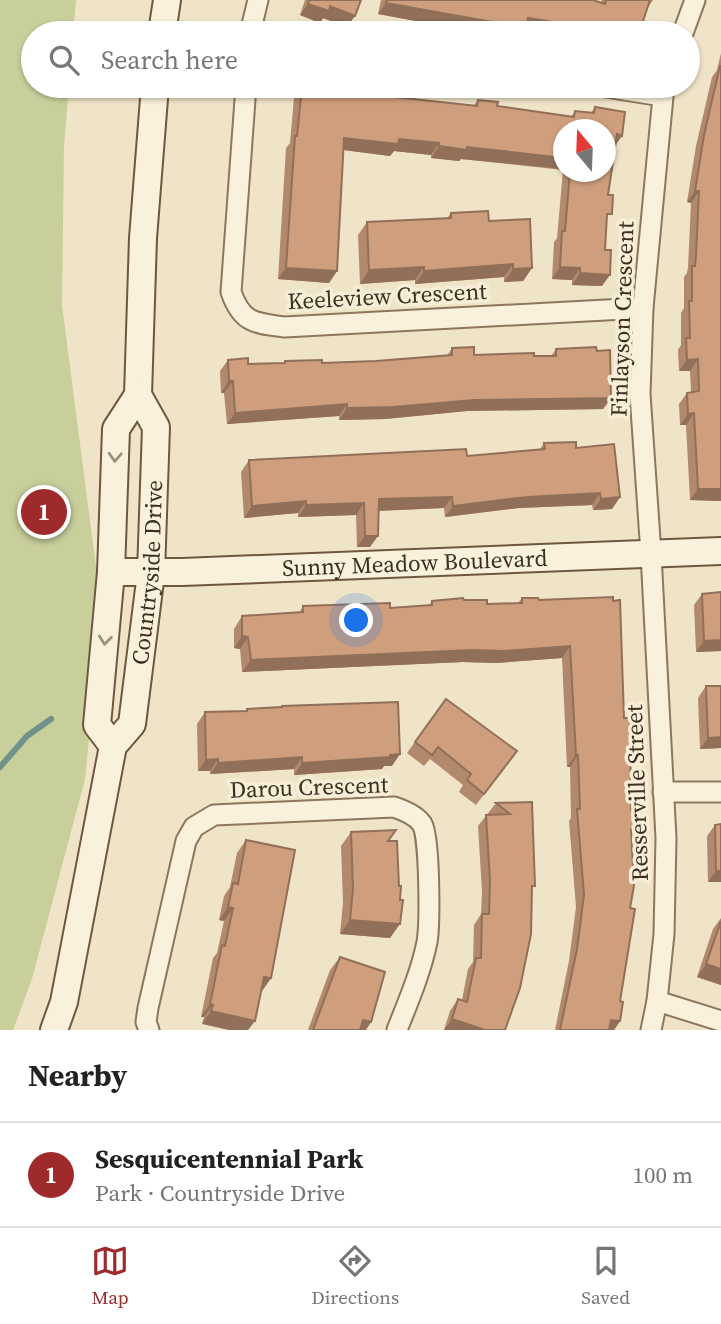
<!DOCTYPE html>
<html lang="en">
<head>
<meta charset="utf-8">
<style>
  :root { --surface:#fff; --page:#f6f6f6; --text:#222; --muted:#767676; --line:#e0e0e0; --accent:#9e2a2b }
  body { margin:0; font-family:"Source Serif 4",serif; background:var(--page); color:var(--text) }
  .compass { position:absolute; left:553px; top:119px; width:63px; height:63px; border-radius:50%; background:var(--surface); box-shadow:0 2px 5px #0004; rotate:341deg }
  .you { position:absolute; left:357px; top:621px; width:24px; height:24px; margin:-18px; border:5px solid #fff; border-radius:50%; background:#1a73e8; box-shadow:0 0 0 10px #1a73e833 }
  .badge { display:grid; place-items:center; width:46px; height:46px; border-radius:50%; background:var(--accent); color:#fff; font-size:23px; font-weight:700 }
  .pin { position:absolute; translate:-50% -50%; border:4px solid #fff; box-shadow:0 2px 7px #0006 }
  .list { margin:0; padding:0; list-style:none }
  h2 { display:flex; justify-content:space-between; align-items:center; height:91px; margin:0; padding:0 28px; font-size:30px }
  h2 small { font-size:23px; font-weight:400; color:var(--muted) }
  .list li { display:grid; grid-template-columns:46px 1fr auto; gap:21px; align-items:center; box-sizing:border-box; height:105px; padding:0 28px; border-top:2px solid var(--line) }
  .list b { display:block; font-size:26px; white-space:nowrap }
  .list p { margin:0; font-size:23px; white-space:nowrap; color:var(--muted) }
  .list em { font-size:23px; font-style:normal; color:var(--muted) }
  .icon { flex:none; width:38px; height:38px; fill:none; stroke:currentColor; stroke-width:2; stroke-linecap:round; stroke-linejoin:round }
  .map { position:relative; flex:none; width:721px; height:1030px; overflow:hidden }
  .search { position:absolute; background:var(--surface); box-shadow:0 2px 5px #0004; left:21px; right:21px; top:21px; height:77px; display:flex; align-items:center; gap:18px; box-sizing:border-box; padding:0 24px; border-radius:38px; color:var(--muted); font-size:26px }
  .sheet { height:196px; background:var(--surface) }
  nav { display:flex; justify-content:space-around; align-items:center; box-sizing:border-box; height:98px; border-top:2px solid var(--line); background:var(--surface); font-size:19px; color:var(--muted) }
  nav a { display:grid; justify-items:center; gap:4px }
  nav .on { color:var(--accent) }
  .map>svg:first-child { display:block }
  .green { fill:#c9cf9b }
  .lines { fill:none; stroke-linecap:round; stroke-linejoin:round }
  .stream { stroke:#6f938a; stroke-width:6 }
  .street-casing { stroke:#8d765c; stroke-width:23 }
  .secondary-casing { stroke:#6f573f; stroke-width:30 }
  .street { stroke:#faf1dc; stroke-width:19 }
  .secondary { stroke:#faf1dc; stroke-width:26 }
  .wall { fill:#b2896c; fill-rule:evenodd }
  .shaded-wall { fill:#916f58 }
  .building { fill:#cf9f7d; stroke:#916f58; stroke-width:2 }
  .oneway { stroke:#9c907e }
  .labels { text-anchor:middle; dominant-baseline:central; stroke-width:7; stroke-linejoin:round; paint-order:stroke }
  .street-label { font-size:23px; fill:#3d2e20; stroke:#f7eed8 }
</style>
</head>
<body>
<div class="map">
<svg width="721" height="1030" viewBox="0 0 721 1030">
  <rect width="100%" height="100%" fill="#f0e4c8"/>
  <polygon class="green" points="0,0 76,0 73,33 33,33 33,86 69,86 64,145 62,305 102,613 85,779 32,979 13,1030 0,1030"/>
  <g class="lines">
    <polyline class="stream" points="0,767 27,736 51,719"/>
    <defs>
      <g id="street">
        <polyline points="250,33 258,0"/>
        <polyline points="683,33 695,0"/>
        <path d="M246 86 231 292C242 323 254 323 284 327L643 308"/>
        <polyline points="599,86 662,96"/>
        <polyline points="663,792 721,792"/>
        <polyline points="657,1001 721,1021"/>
        <path d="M149 1030 146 1022 148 1008 186 841 194 827 214 815 394 807C403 810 416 815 422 824 430 837 430 925 427 942 421 972 408 1002 397 1030"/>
        <polyline points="651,1030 657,1001 664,934 666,838 651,554 640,394 643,308 664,86"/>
      </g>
      <g id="secondary">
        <polyline points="162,33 167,0"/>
        <path id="s1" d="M111 572H182L721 551"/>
        <polyline points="113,746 97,725 111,572 116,429 138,395 143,238 155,86"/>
        <path id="s2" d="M54 1030 64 1002 113 746 132 724 151 573 156 427 138 395"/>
      </g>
    </defs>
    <use href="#street" class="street-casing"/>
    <use href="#secondary" class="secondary-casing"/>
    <use href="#street" class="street"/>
    <use href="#secondary" class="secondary"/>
  </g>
  <g class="wall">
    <polygon points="305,0 361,0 347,27 323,18 320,23 300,15"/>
    <polygon points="381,0 593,0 601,2 602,0 653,0 648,7 639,33 543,33 524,30 522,33 481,33 378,14"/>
    <polygon points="721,53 721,501 690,500 686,425 680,425 679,404 687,393 691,392 690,371 679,371 678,350 681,345 681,313 684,308 684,277 687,273 688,267 691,203 687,202 696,146 712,77 717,70"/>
    <path d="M302 87 474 105 478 100 497 106 571 117 575 111 591 113 595 107 615 145 608 195 602 286 572 285V280L552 279 554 242 557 238 563 170 461 159 459 161 431 158V155L394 151 390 156 343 150 337 271 329 283 278 279 286 148 290 143 294 98ZM564 130 606 172H564Z"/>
    <polygon points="451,213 489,221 532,268 523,281 504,282 504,277 415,284 415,280 360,284 358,235 367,222 447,218"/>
    <polygon points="452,348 474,355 551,356 556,349 597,351 611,398 603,409 467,411 385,419 339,420 339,416 227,424 224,393 221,393 220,371 228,360 248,364 283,363 285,361 322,363 376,361 447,356"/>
    <polygon points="544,443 576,448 620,497 612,509 593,510 592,505 519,508 445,517 444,508 379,511 370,547 357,547 356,515 298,517 298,513 244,518 241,472 249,460 467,456 540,449"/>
    <polygon points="721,592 721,651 696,652 694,605 702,594"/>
    <polygon points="522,598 539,600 624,718 632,833 630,908 620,1001 620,1021 614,1030 555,1030 569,961 576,907 569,821 571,818 570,767 567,767 562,658 496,663 463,662 242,672 240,649 234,648 234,629 242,616 299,613 303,606 390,608 429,605 432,601 464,600 487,604 518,603"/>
    <polygon points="706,686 721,748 700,749 698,698"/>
    <polygon points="446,699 517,751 476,805 459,792 463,785 430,759 424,766 407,753"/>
    <polygon points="282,706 392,766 384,766 382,769 294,775 294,769 210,774 210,771 198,771 197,724 205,712 246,711 247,709 281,707"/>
    <polygon points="532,802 532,890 505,1030 444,1030 450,1011 458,999 462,1000 468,969 473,962 474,925 481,914 482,892 478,826 496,803"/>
    <polygon points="715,825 721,882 708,882 707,836"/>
    <polygon points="351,832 388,841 390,938 340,934 343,903 341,846"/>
    <polygon points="246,840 271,978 262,991 202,1024 204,1017 201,1017 213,958 217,953 224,921 219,920 224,896 230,887 237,853"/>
    <polygon points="721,918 721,985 697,977 713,929"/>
    <polygon points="340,957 366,1030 308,1030 330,970"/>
  </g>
  <g class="shaded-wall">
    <polygon points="386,3 528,18 595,29 592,33 543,33 524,30 522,33 481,33 378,14"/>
    <polygon points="308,4 330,6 355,16 347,27 323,18 320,23 300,15"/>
    <polygon points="617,134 622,136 614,147"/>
    <polygon points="344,138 399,139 439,143 431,155 394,151 390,156 336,149"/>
    <polygon points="439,146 467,147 564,158 564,169 461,159 459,161 431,158"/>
    <polygon points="695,191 699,191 691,203 687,202"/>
    <polygon points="513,264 504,277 415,284 424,271"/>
    <polygon points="424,267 415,280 360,284 369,270"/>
    <polygon points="560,267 580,268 572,280 552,279"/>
    <polygon points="286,268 337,271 329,283 278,279"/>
    <polygon points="532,268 523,281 504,282 513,269"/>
    <polygon points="580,273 610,275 602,286 572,285"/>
    <polygon points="698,359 690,371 679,371 687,360"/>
    <polygon points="229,381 233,381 224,393 221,393"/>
    <polygon points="611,398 603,409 467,411 385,419 339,420 347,408 475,400"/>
    <polygon points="347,404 339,416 227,424 235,413"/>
    <polygon points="694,413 686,425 680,425 688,414"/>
    <polygon points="698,489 721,489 721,501 690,500"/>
    <polygon points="600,493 592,505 519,508 445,517 453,506 527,497"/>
    <polygon points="452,497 444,508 371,511 379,499"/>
    <polygon points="620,497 612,509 593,510 601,499"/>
    <polygon points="306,501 298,513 244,518 252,506"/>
    <polygon points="364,503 356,515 298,517 306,505"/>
    <polygon points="365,536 378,536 370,547 357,547"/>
    <polygon points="242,636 248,637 240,649 234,648"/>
    <polygon points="721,640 721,651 696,652 704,641"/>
    <polygon points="570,646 562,658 496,663 463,662 242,672 251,660"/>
    <polygon points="721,737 721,748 700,749 708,738"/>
    <polygon points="400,754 392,766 384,766 382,769 294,775 302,763"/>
    <polygon points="576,755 578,755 570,767 567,767"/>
    <polygon points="302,757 294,769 210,774 218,763"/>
    <polygon points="218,759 210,771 198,771 206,760"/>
    <polygon points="716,871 721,871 721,882 708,882"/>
    <polygon points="228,907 233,908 224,921 219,920"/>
    <polygon points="350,920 400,924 390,938 340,934"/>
    <polygon points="706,964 721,969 721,985 697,977"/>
    <polygon points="264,977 271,978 262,991"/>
    <polygon points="210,1004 213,1005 204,1017 201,1017"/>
    <polygon points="211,1011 255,1021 248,1030 229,1030 202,1024"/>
    <polygon points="452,1019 485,1030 444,1030"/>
    <polygon points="363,1020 371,1022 366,1030 356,1030"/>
    <polygon points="611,1020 620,1021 614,1030 605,1030"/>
  </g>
  <g class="building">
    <polygon points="309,0 361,0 355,16 330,6 329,11 308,4"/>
    <polygon points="387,0 593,0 605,4 606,0 650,0 639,33 594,33 595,29 528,18 527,26 498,23 386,3"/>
    <polygon points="720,66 721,66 721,489 698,489 694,413 688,414 687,393 699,391 698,359 687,360 686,338 690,338 689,301 692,301 692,266 695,266 696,256 699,191 695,191 704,135"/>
    <polygon points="302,87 477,106 478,100 498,102 497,106 574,117 575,111 594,113 595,107 625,112 622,136 617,134 608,195 613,195 612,214 607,214 605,250 611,250 610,275 580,273 580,268 560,267 562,231 565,231 570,172 606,172 606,130 564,130 564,158 467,147 467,150 439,146 439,143 399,139 398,144 344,138 337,271 286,268 295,136 297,136"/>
    <polygon points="488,211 489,221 530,219 532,268 513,269 513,264 424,271 424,267 369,270 367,222 451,218 451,213"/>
    <polygon points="474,347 474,355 534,353 534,356 556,356 556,349 596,347 597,351 610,350 611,398 475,400 393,407 347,408 347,404 235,413 233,381 229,381 228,360 248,358 248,364 285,363 285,361 322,360 322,363 376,361 452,355 452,348"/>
    <polygon points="576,442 576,448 614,444 620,497 601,499 600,493 527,497 453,506 452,497 379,499 378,536 365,536 364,503 306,505 306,501 252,506 249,460 466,449 467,456 545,449 544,443"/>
    <polygon points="721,592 721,640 704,641 702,594"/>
    <polygon points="613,597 613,601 620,600 624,718 630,718 631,810 634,810 635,829 631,829 634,886 630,908 635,909 620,1001 623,1002 620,1021 611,1020 609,1030 560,1030 577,949 584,895 577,809 580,809 578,755 576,755 570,646 504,651 472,650 251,660 248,637 242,636 242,616 303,612 303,606 390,603 390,608 432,605 432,601 463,598 464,600 487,600 487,604 522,603 522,598 538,598 539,600"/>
    <polygon points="706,686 721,686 721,737 708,738"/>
    <polygon points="446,699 517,751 484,794 467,780 471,774 438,747 432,755 415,742"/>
    <polygon points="398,702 400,754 390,755 390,757 302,763 302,757 218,763 218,759 206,760 205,712 247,711 247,709 282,707 282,706"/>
    <polygon points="532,802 535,886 532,886 531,934 520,988 505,1030 485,1030 452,1019 458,999 467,1002 476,958 481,958 482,914 489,914 490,880 486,815 510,814 496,803"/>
    <polygon points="721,824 721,871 716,871 715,825"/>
    <polygon points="396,830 388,841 397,841 399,886 401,886 400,900 403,900 400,924 350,920 353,888 351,832"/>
    <polygon points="246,840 295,850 271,978 264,977 255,1021 211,1011 213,1005 210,1004 222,945 225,946 233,908 228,907 233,883 238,884"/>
    <polygon points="721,921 721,969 706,964"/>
    <polygon points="340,957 385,972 371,1022 363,1020 360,1030 313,1030"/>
  </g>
  <defs><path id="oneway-chevron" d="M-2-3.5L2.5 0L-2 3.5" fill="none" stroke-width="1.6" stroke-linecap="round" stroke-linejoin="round" transform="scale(1.75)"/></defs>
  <g class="oneway">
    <use href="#oneway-chevron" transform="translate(115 457) rotate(93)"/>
    <use href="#oneway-chevron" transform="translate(105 640) rotate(96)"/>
  </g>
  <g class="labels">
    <g class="street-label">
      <text transform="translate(387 296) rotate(-3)">Keeleview Crescent</text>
      <text transform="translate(622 319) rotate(-88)">Finlayson Crescent</text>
      <text stroke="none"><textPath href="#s1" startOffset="304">Sunny Meadow Boulevard</textPath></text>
      <text stroke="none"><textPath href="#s2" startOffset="472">Countryside Drive</textPath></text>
      <text transform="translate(309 787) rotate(-2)">Darou Crescent</text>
      <text transform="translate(637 793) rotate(-92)">Resserville Street</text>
    </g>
  </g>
</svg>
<svg class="compass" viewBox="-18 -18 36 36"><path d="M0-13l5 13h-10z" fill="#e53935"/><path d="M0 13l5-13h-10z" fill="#767676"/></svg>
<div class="you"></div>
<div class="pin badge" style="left:44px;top:512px">1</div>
<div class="search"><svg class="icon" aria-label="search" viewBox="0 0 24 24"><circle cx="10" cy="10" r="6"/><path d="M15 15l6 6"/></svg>Search here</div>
</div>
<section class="sheet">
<h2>Nearby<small></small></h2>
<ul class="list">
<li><span class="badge">1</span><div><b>Sesquicentennial Park</b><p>Park · Countryside Drive</p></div><em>100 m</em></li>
</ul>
</section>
<nav>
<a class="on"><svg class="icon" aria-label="map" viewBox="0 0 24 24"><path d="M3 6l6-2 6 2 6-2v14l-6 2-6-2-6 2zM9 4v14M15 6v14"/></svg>Map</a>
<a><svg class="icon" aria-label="directions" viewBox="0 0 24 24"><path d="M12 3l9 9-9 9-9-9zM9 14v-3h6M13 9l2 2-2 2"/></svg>Directions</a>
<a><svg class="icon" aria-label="saved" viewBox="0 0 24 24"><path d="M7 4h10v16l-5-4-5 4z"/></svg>Saved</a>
</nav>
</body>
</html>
